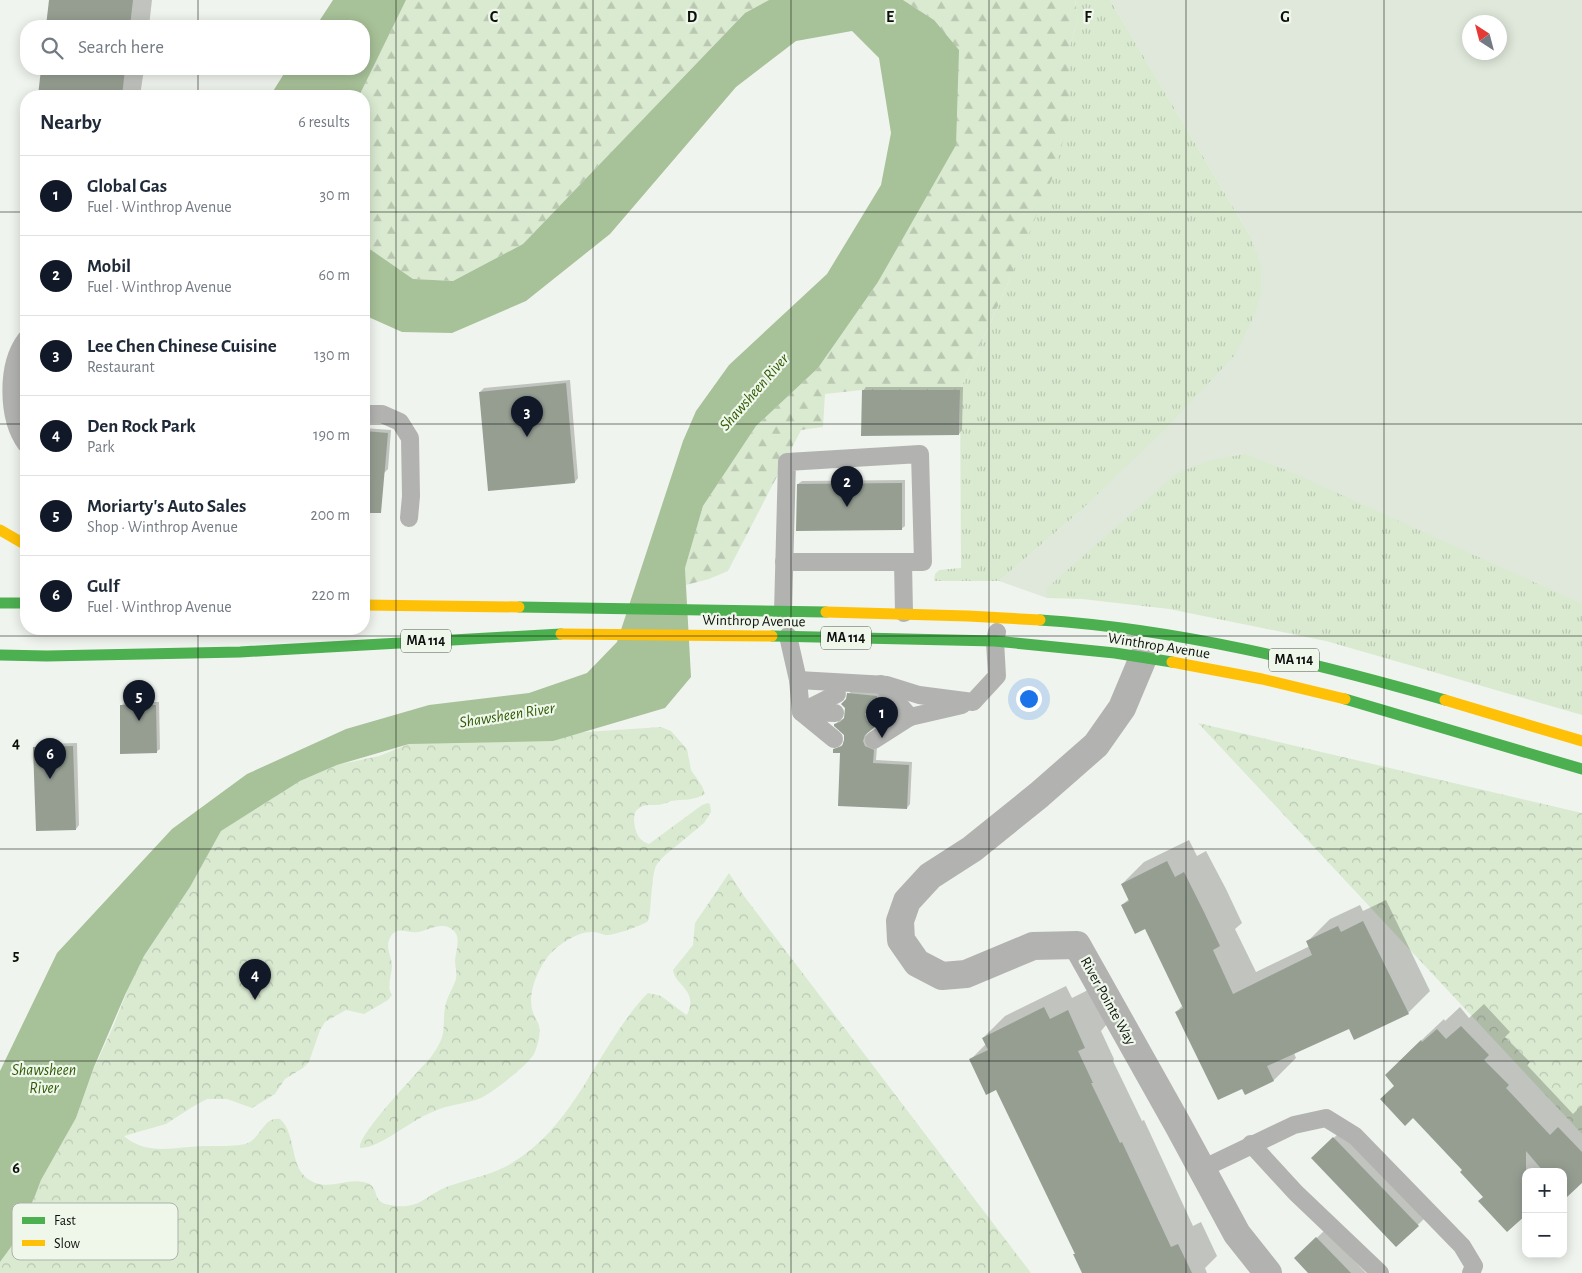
<!DOCTYPE html>
<html lang="en">
<head>
<meta charset="utf-8">
<style>
  :root { --surface:#fff; --page:#f6f6f7; --text:#1f2937; --muted:#747a83; --line:#e0e1e3; --accent:#111827 }
  body { margin:0; font-family:"Alegreya Sans",sans-serif; background:var(--page); color:var(--text) }
  .controls { position:absolute; right:15px; bottom:15px; display:grid; overflow:hidden; border-radius:10px; box-shadow:0 2px 12px #0003 }
  .controls button { width:45px; height:45px; display:grid; place-items:center; padding:0; border:0; border-bottom:1px solid var(--line); background:var(--surface); color:var(--text); font:25px sans-serif }
  .compass { position:absolute; left:1462px; top:15px; width:45px; height:45px; border-radius:50%; background:var(--surface); box-shadow:0 2px 12px #0003; rotate:324deg }
  .you { position:absolute; left:1028px; top:698px; width:18px; height:18px; margin:-12px; border:4px solid #fff; border-radius:50%; background:#1a73e8; box-shadow:0 0 0 8px #1a73e833 }
  .badge { display:grid; place-items:center; width:32px; height:32px; border-radius:50%; background:var(--accent); color:#fff; font-size:16px; font-weight:700 }
  .pin { position:absolute; translate:-50% -41px; filter:drop-shadow(0 1px 2px #0008) }
  .pin::after { content:''; position:absolute; top:26px; width:18px; height:15px; background:inherit; clip-path:polygon(0 0,100% 0,50% 100%) }
  .list { margin:0; padding:0; list-style:none }
  h2 { display:flex; justify-content:space-between; align-items:center; height:65px; margin:0; padding:0 20px; font-size:21px }
  h2 small { font-size:16px; font-weight:400; color:var(--muted) }
  .list li { display:grid; grid-template-columns:32px 1fr auto; gap:15px; align-items:center; box-sizing:border-box; height:80px; padding:0 20px; border-top:1px solid var(--line) }
  .list b { display:block; font-size:19px; white-space:nowrap }
  .list p { margin:0; font-size:16px; white-space:nowrap; color:var(--muted) }
  .list em { font-size:16px; font-style:normal; color:var(--muted) }
  .icon { flex:none; width:28px; height:28px; fill:none; stroke:currentColor; stroke-width:2; stroke-linecap:round; stroke-linejoin:round }
  .map { position:relative; flex:none; width:1582px; height:1273px; overflow:hidden }
  .search { position:absolute; background:var(--surface); box-shadow:0 2px 12px #0003; left:20px; top:20px; width:350px; height:55px; display:flex; align-items:center; gap:12px; box-sizing:border-box; padding:0 18px; border-radius:20px; color:var(--muted); font-size:19px }
  .panel { position:absolute; background:var(--surface); box-shadow:0 2px 12px #0003; left:20px; top:90px; width:350px; height:545px; border-radius:20px }
  .map>svg:first-child { display:block }
  .built { fill:#dfe8db; fill-rule:evenodd }
  .grass { fill:url(#grass-tufts) }
  .forest { fill:url(#forest-firs) }
  .park { fill:url(#park-crowns) }
  .water { fill:#a7c198 }
  .shadow { fill:#0003 }
  .building { fill:#969e92 }
  .lines { fill:none; stroke-linecap:round; stroke-linejoin:round }
  .lane { stroke:#b2b3b1; stroke-width:18 }
  .street { stroke:#b2b3b1; stroke-width:28 }
  .fast { stroke:#4caf50; stroke-width:11 }
  .slow { stroke:#ffc107; stroke-width:11 }
  .grid { fill:none; stroke:#0d0f0c; stroke-width:1; stroke-opacity:0.55 }
  .labels { text-anchor:middle; dominant-baseline:central; stroke-width:4.5; stroke-linejoin:round; paint-order:stroke }
  .shield { fill:#eff7eb; stroke:#51554f; stroke-width:1 }
  .shield-label { font-size:14px; font-weight:bold; fill:#0d0f0c }
  .street-label { font-size:15px; fill:#0d0f0c; stroke:#eff7eb }
  .water-label { font-size:16px; font-style:italic; fill:#305b06; stroke:#eff7eb }
  .key { fill:#eff7eb; stroke:#abb1a8; stroke-width:1 }
  .key-label { font-size:14px; fill:#0d0f0c }
  .grid-label { font-size:16px; text-anchor:middle; font-weight:bold; fill:#0d0f0c; stroke:#eff7eb; stroke-width:4.5; stroke-linejoin:round; paint-order:stroke }
</style>
</head>
<body>
<div class="map">
<svg width="1582" height="1273" viewBox="0 0 1582 1273">
  <defs>
    <pattern id="grass-tufts" width="24" height="20" patternUnits="userSpaceOnUse" patternTransform="scale(1.25)"><rect width="24" height="20" fill="#daead1"/><path d="M3 7l-1-3M5 7V3M7 7l1-3M15 17l-1-3M17 17v-4M19 17l1-3" fill="none" stroke="#bac8b2"/></pattern>
    <pattern id="forest-firs" width="22" height="20" patternUnits="userSpaceOnUse" patternTransform="scale(1.25)"><rect width="22" height="20" fill="#daead1"/><path d="M5 1l3.5 6h-7zM16 11l3.5 6h-7z" fill="#bac8b2"/></pattern>
    <pattern id="park-crowns" width="20" height="18" patternUnits="userSpaceOnUse" patternTransform="scale(1.25)"><rect width="20" height="18" fill="#daead1"/><path d="M2 6a3 3 0 1 1 6 0M12 15a3 3 0 1 1 6 0" fill="none" stroke="#bac8b2"/></pattern>
  </defs>
  <rect width="100%" height="100%" fill="#f0f4ee"/>
  <path class="built" d="M1110 0H1582V605L1047 588V598L999 581 1079 512 1249 234ZM1470 22H1500V52H1470Z"/>
  <g class="grass">
    <polygon points="1075,0 1110,0 1249,234 1261,265 1261,293 1255,314 1235,355 1167,427 1079,512 999,581 934,581 935,574 939,570 961,568 960,390 1009,281 1069,120 1069,49 1078,19"/>
    <polygon points="1245,454 1291,472 1582,604 1582,715 1326,641 1169,609 1082,599 1047,598 1047,588 1176,474 1207,461"/>
  </g>
  <g class="forest">
    <polygon points="406,0 769,0 745,13 523,244 453,281 413,279 364,245 364,96 359,96"/>
    <polygon points="903,0 1075,0 1078,19 1069,49 1069,120 1054,174 1009,281 960,390 862,390 825,394 823,427 801,430 728,571 709,579 686,585 685,567 703,506 756,426 818,368 878,282 955,145 934,20"/>
  </g>
  <g class="park">
    <polygon points="1198,723 1582,813 1582,1134"/>
    <path d="M661 727 671 731 687 749 691 770 702 786 705 794C694 801 683 799 671 801 666 803 661 805 656 805 650 805 643 804 638 809 632 813 634 825 636 831 638 837 642 842 649 844L702 805 708 803 710 804 711 812 704 823 663 857C660 861 656 864 655 869 651 880 651 917 648 921 642 926 612 936 605 935 600 934 596 931 590 932 576 933 561 943 551 953 539 966 528 991 532 1009 533 1014 536 1018 538 1023 542 1032 538 1043 535 1052 531 1063 492 1093 481 1098 467 1104 451 1104 437 1110 418 1117 402 1130 384 1140 376 1144 369 1148 360 1148 357 1135 419 1071 431 1057 435 1051 440 1044 442 1037 445 1028 443 1017 445 1007 447 997 453 988 456 979 457 972 455 966 455 960 456 951 461 938 454 931 443 920 430 930 418 932 408 934 398 925 391 936 384 947 392 956 392 966 392 975 386 987 392 995L388 1000 364 1014 346 1010 325 1022 320 1030 309 1062 303 1068 285 1079 275 1094 252 1108 227 1099H207L194 1106 166 1124 124 1136C146 1156 176 1147 202 1146 213 1146 239 1147 248 1143 261 1137 264 1116 280 1119 297 1134 289 1166 308 1179 328 1193 347 1176 367 1183 381 1188 370 1202 390 1205 419 1211 425 1195 449 1186 471 1178 492 1175 512 1163 575 1125 596 1051 643 998L648 993 661 996 685 1014 687 1015C699 990 675 986 673 970L693 945 695 923 729 873 744 896 1031 1273H0V1262L11 1247 35 1196 41 1180 76 1118 94 1068 113 1027 132 979 144 956 190 887 221 831 273 796 300 781 337 765 379 756 409 744 435 741H513L570 733Z"/>
  </g>
  <g class="water">
    <polygon points="333,0 406,0 359,96 270,96 287,69 364,69 364,26 316,26"/>
    <polygon points="769,0 903,0 934,20 959,50 956,145 878,282 818,368 756,426 703,506 685,568 691,677 665,708 553,741 409,744 337,765 300,781 221,831 190,887 144,956 125,995 94,1067 76,1118 41,1180 35,1196 11,1247 0,1262 0,1071 57,953 172,829 247,774 346,729 429,705 529,693 587,673 617,642 683,441 696,411 729,365 827,274 881,185 891,133 879,58 852,31 796,41 736,87 610,234 526,301 452,333 402,332 364,315 364,245 413,279 453,281 523,244 745,13"/>
  </g>
  <g class="shadow">
    <polygon points="51,0 152,0 149,26 47,26"/>
    <polygon points="42,69 144,69 140,96 39,96"/>
    <polygon points="570,380 578,478 575,482 480,392 484,388"/>
    <polygon points="866,387 963,387 962,430 959,434 863,391"/>
    <polygon points="364,428 391,430 388,469 384,473 364,471"/>
    <polygon points="905,480 905,526 901,529 798,484 802,481"/>
    <polygon points="852,690 880,693 880,699 876,703 872,704 869,709 870,716 878,722 868,731 866,736 869,743 877,747 876,760 912,762 910,804 907,808 841,752 834,750 844,744 845,734 836,724 839,720 845,719 849,694"/>
    <polygon points="125,702 159,702 160,749 156,752 121,706"/>
    <polygon points="77,743 79,825 76,829 35,747 38,744"/>
    <polygon points="1189,840 1197,856 1206,851 1226,889 1242,923 1235,929 1256,972 1310,946 1308,941 1330,919 1360,905 1363,911 1386,900 1430,991 1408,1013 1349,1027 1294,1053 1296,1058 1274,1080 1245,1093 1242,1087 1176,1012 1183,1005 1146,928 1122,905 1129,899 1122,884 1144,862"/>
    <polygon points="1066,986 1072,998 1090,989 1107,1024 1101,1031 1114,1059 1113,1061 1142,1121 1144,1120 1193,1226 1201,1222 1217,1256 1205,1268 1207,1273 1083,1273 1076,1253 997,1088 970,1060 986,1044 983,1038 1005,1016"/>
    <polygon points="1484,1004 1510,1032 1505,1037 1530,1062 1527,1065 1573,1114 1581,1106 1582,1107 1582,1181 1563,1195 1563,1172 1526,1172 1526,1218 1464,1171 1396,1085 1408,1053 1444,1019 1445,1021 1460,1007 1469,1018"/>
    <polygon points="1342,1130 1425,1218 1396,1246 1313,1158"/>
    <polygon points="1325,1230 1366,1273 1310,1273 1296,1258"/>
  </g>
  <g class="building">
    <polygon points="49,0 133,0 130,26 46,26"/>
    <polygon points="41,69 125,69 122,96 38,96"/>
    <polygon points="566,383 575,483 488,491 479,392"/>
    <polygon points="862,390 960,390 959,435 861,436"/>
    <polygon points="364,431 388,433 381,513 364,513"/>
    <polygon points="902,483 902,530 796,531 797,484"/>
    <polygon points="847,693 877,696 877,704 871,706 865,714 867,720 875,727 865,735 863,741 865,746 874,750 873,763 909,765 907,809 838,806 840,753 833,753 833,749 842,746 844,740 844,735 834,726 834,724 840,722 844,718 845,708 841,704 846,699"/>
    <polygon points="120,705 156,705 157,753 120,754"/>
    <polygon points="73,746 76,830 36,831 33,747"/>
    <polygon points="1167,861 1175,877 1184,872 1204,912 1220,946 1213,950 1233,994 1312,955 1306,941 1338,926 1341,932 1363,921 1409,1014 1354,1040 1349,1029 1267,1066 1274,1081 1245,1095 1242,1089 1218,1100 1175,1012 1183,1008 1145,929 1135,934 1121,905 1129,901 1121,884"/>
    <polygon points="1044,1007 1050,1019 1068,1010 1085,1048 1078,1051 1093,1083 1091,1083 1120,1143 1122,1142 1171,1247 1178,1244 1192,1273 1082,1273 1073,1254 1075,1254 996,1090 986,1095 969,1059 988,1050 982,1038"/>
    <polygon points="1461,1026 1489,1055 1484,1060 1509,1085 1506,1088 1550,1135 1558,1127 1582,1152 1582,1183 1567,1197 1563,1192 1563,1172 1544,1172 1526,1151 1526,1215 1507,1232 1478,1201 1483,1197 1460,1172 1462,1170 1413,1118 1405,1126 1380,1099 1394,1086 1385,1075 1421,1040 1422,1042 1437,1029 1446,1039"/>
    <polygon points="1333,1137 1419,1226 1396,1247 1311,1158"/>
    <polygon points="1316,1237 1351,1273 1308,1273 1294,1258"/>
  </g>
  <g class="lines">
    <g class="lane">
      <path d="M26 339C6 365 7 418 26 444"/>
      <polyline points="364,414 382,414 400,422 410,438 411,496 409,518"/>
      <polyline points="784,562 903,562"/>
      <polyline points="783,612 787,462 920,454 923,562 903,562 904,613"/>
      <polyline points="788,636 798,680 801,712 834,739"/>
      <polyline points="798,680 887,685 919,695 973,702 997,676 995,641 997,632"/>
      <polyline points="881,684 910,717 962,705"/>
      <polyline points="801,712 837,694"/>
      <polyline points="804,712 835,713"/>
      <polyline points="876,715 910,717"/>
      <polyline points="874,740 910,717"/>
      <polyline points="1251,1144 1296,1193 1380,1273"/>
      <polyline points="1202,1169 1294,1125 1326,1118 1355,1136 1462,1246 1474,1266 1471,1273"/>
    </g>
    <polyline class="street" points="1143,658 1122,708 1096,745 1039,795 972,849 930,876 907,901 900,921 901,940 917,963 942,976 966,974 1033,946 1077,945 1178,1125 1237,1234 1268,1273"/>
    <g class="fast">
      <polyline points="0,603 26,603"/>
      <polyline points="519,607 826,612"/>
      <path d="M1040 620C1178 629 1312 662 1445 700"/>
      <polyline points="772,636 995,641 1115,653 1172,662"/>
      <polyline points="0,655 47,656 240,652 561,634"/>
      <polyline points="1345,699 1582,769"/>
    </g>
    <g class="slow">
      <polyline points="0,530 26,545"/>
      <polyline points="364,605 519,607"/>
      <polyline points="826,612 968,616 1040,620"/>
      <polyline points="561,634 772,636"/>
      <polyline points="1172,662 1262,679 1345,699"/>
      <polyline points="1445,700 1582,741"/>
    </g>
  </g>
  <path class="grid" d="M198 0V26M396 0V1273M593 0V1273M791 0V1273M989 0V1273M1186 0V1273M1384 0V1273M198 69V96M0 212H26M364 212H1582M0 424H26M364 424H1582M198 629V1273M0 636H1582M0 849H1582M0 1061H1582"/>
  <g class="labels">
    <g class="shield">
      <rect x="821" y="626.5" width="50" height="23" rx="4"/>
      <rect x="401" y="629.5" width="50" height="23" rx="4"/>
      <rect x="1269" y="648.5" width="50" height="23" rx="4"/>
    </g>
    <g class="shield-label">
      <text x="846" y="638">MA 114</text>
      <text x="426" y="641">MA 114</text>
      <text x="1294" y="660">MA 114</text>
    </g>
    <g class="street-label">
      <text transform="translate(754 621) rotate(1)">Winthrop Avenue</text>
      <text transform="translate(1159 646) rotate(9)">Winthrop Avenue</text>
      <text transform="translate(1108 1001) rotate(61)">River Pointe Way</text>
    </g>
    <g class="water-label">
      <text transform="translate(754 392) rotate(-49)">Shawsheen River</text>
      <text transform="translate(507 715) rotate(-9)">Shawsheen River</text>
      <text x="44" y="1070">Shawsheen<tspan x="44" dy="18">River</tspan></text>
    </g>
  </g>
  <rect x="12" y="1203" width="166" height="57" rx="8" class="key"/>
  <rect x="22" y="1217" width="23" height="7" fill="#4caf50"/>
  <rect x="22" y="1240" width="23" height="6" fill="#ffc107"/>
  <g class="key-label">
    <text x="54" y="1225">Fast</text>
    <text x="54" y="1248">Slow</text>
  </g>
  <g class="grid-label">
    <text x="494" y="22">C</text>
    <text x="692" y="22">D</text>
    <text x="890" y="22">E</text>
    <text x="1088" y="22">F</text>
    <text x="1285" y="22">G</text>
    <text x="16" y="748">4</text>
    <text x="16" y="960">5</text>
    <text x="16" y="1173">6</text>
  </g>
</svg>
<div class="controls">
<button>+</button>
<button>−</button>
</div>
<svg class="compass" viewBox="-18 -18 36 36"><path d="M0-13l5 13h-10z" fill="#e53935"/><path d="M0 13l5-13h-10z" fill="#747a83"/></svg>
<div class="you"></div>
<div class="pin badge" style="left:882px;top:738px">1</div>
<div class="pin badge" style="left:847px;top:507px">2</div>
<div class="pin badge" style="left:527px;top:437px">3</div>
<div class="pin badge" style="left:255px;top:1000px">4</div>
<div class="pin badge" style="left:139px;top:721px">5</div>
<div class="pin badge" style="left:50px;top:779px">6</div>
<div class="search"><svg class="icon" aria-label="search" viewBox="0 0 24 24"><circle cx="10" cy="10" r="6"/><path d="M15 15l6 6"/></svg>Search here</div>
<section class="panel">
<h2>Nearby<small>6 results</small></h2>
<ul class="list">
<li><span class="badge">1</span><div><b>Global Gas</b><p>Fuel · Winthrop Avenue</p></div><em>30 m</em></li>
<li><span class="badge">2</span><div><b>Mobil</b><p>Fuel · Winthrop Avenue</p></div><em>60 m</em></li>
<li><span class="badge">3</span><div><b>Lee Chen Chinese Cuisine</b><p>Restaurant</p></div><em>130 m</em></li>
<li><span class="badge">4</span><div><b>Den Rock Park</b><p>Park</p></div><em>190 m</em></li>
<li><span class="badge">5</span><div><b>Moriarty's Auto Sales</b><p>Shop · Winthrop Avenue</p></div><em>200 m</em></li>
<li><span class="badge">6</span><div><b>Gulf</b><p>Fuel · Winthrop Avenue</p></div><em>220 m</em></li>
</ul>
</section>
</div>
</body>
</html>
